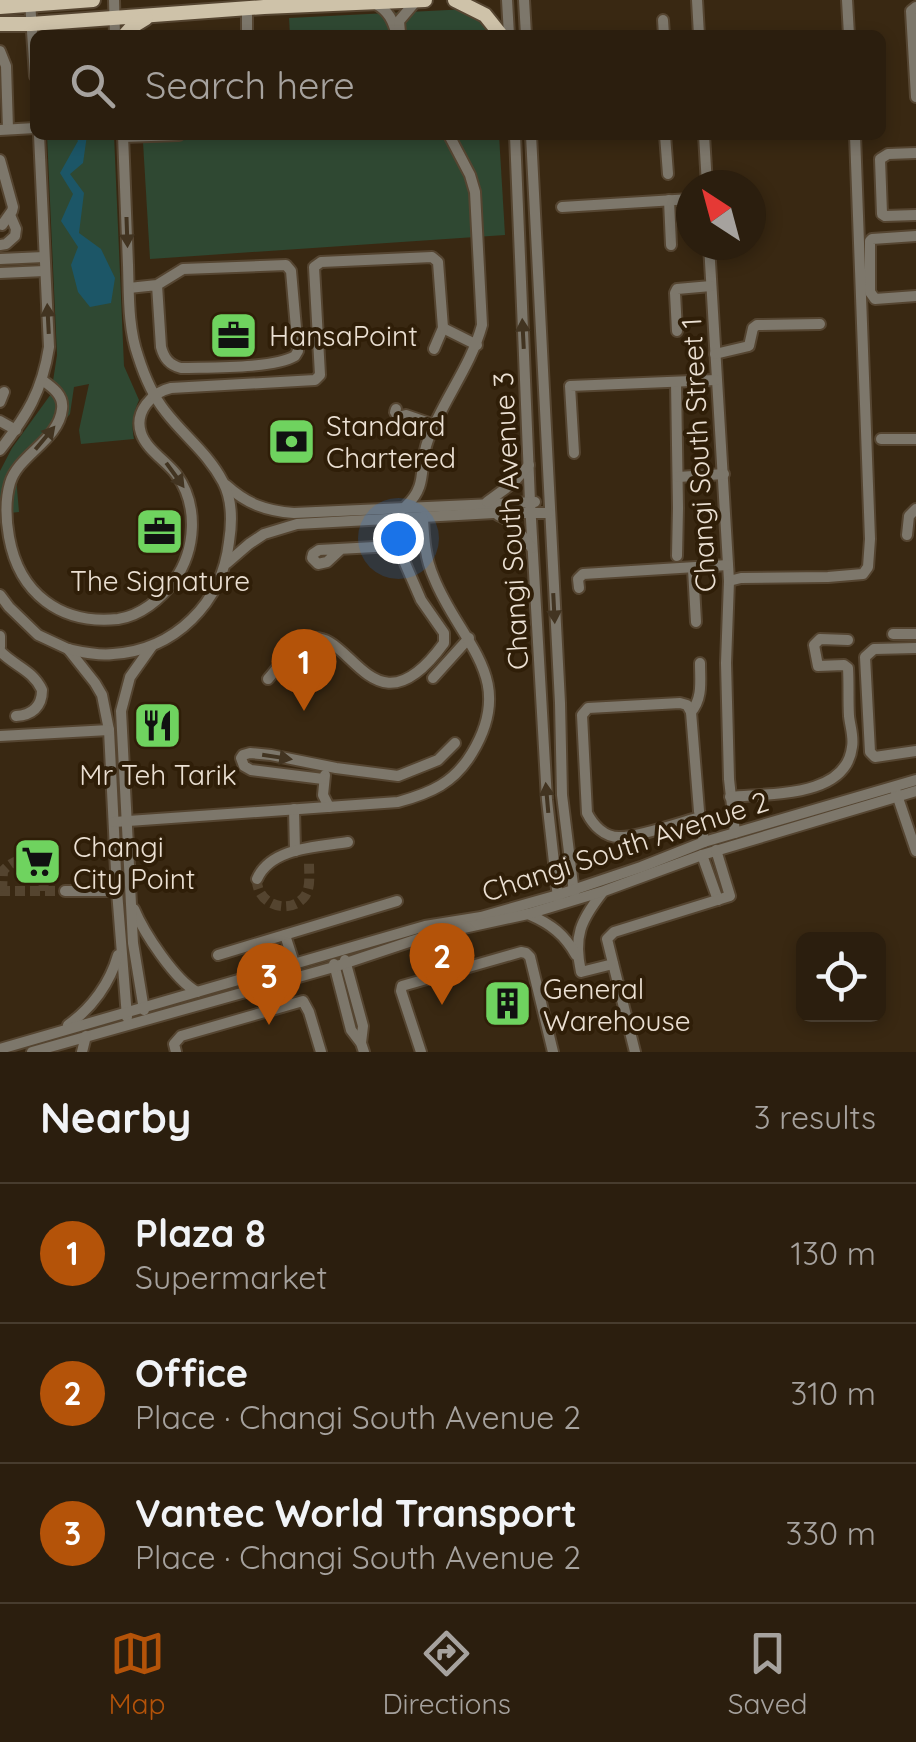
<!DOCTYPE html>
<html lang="en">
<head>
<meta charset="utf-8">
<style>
  :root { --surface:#2b1e0e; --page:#332717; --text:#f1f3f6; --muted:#a6a29e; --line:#473c2e; --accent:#b45309 }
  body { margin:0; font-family:Quicksand,sans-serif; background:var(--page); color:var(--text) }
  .controls { position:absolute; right:30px; bottom:30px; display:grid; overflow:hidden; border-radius:15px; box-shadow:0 5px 15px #0003 }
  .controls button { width:90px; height:90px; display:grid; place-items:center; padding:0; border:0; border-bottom:2px solid var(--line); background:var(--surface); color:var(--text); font:50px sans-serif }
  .compass { position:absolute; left:676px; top:170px; width:90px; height:90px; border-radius:50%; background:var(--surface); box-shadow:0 5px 15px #0003; rotate:324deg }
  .you { position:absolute; left:398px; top:538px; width:35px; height:35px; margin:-25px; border:8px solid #fff; border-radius:50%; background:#1a73e8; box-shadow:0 0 0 15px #1a73e833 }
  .badge { display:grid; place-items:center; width:65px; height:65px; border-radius:50%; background:var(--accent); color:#fff; font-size:32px; font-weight:700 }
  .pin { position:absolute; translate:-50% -82px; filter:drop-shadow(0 2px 5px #0008) }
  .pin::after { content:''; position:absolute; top:52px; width:35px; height:30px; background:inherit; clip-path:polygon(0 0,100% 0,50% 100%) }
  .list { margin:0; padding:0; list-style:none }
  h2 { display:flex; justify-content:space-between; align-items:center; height:130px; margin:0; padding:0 40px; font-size:42px }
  h2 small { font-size:32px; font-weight:400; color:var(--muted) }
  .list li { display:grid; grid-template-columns:65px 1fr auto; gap:30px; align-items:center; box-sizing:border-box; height:140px; padding:0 40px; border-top:2px solid var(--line) }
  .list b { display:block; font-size:38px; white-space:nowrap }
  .list p { margin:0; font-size:32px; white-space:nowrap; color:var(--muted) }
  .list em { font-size:32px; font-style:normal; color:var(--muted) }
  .icon { flex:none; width:55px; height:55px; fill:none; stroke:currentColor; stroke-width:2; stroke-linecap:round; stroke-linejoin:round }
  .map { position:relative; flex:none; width:916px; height:1052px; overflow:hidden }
  .search { position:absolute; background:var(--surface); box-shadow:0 5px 15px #0003; left:30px; right:30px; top:30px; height:110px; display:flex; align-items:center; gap:25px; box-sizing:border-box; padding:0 35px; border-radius:15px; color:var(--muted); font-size:38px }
  .sheet { height:550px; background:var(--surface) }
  nav { display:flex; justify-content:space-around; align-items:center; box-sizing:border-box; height:140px; border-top:2px solid var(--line); background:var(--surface); font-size:28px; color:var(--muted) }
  nav a { display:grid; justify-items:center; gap:5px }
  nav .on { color:var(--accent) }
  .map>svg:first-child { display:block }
  .green { fill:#2f4832 }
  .water { fill:#1c5667 }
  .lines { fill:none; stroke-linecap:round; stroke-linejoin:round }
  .minor-tunnel { stroke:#54442f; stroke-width:10; stroke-dasharray:10 5; stroke-linecap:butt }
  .minor-casing { stroke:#554531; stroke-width:14 }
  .major-casing { stroke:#554531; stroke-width:18 }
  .minor { stroke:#7d776b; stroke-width:10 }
  .major { stroke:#cec2a9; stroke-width:14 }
  .oneway { fill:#423421 }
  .labels { text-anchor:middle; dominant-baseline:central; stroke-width:8; stroke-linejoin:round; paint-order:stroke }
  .poi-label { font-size:28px; fill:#ebe0d3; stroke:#2f1e08; text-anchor:start }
  .street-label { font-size:28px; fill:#ebe0d3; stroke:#2f1e08 }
</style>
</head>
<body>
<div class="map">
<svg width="916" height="1052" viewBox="0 0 916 1052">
  <rect width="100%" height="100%" fill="#392812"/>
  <g class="green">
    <polygon points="468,9 491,35 290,35 289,18"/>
    <path d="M47 135H114L124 366 139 400C133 414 131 424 134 439L81 444 79 430 89 384 74 387 70 414 16 477 19 512 0 514V471L12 448 51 394 57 355Z"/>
    <polygon points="296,135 499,135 505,235 150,259 143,142"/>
  </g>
  <polygon class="water" points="74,135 87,135 83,163 70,174 84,193 79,233 101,249 115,278 111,303 90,307 78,292 71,265 78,247 61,221 73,194 60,173 78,141"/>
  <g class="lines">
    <g class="minor-tunnel">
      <path d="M257 879C256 905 290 916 305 896 311 887 309 874 309 863"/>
      <polyline points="0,891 65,891"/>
      <path d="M2 891 3 871C23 848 44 865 44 891"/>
    </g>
    <defs>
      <g id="minor">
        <polyline points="114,0 115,35"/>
        <polyline points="507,0 509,35"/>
        <polyline points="524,0 526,35"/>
        <polyline points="697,0 699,35"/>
        <polyline points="847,0 849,35"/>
        <polyline points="30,1 35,76"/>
        <path d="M376 4C389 11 393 21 397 35"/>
        <polyline points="916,7 911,11 916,97"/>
        <polyline points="247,9 247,35"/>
        <polyline points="663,20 664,35"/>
        <polyline points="400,33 399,21 416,1"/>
        <polyline points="0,51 6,66 8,129"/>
        <polyline points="0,130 35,128"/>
        <polyline points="515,135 530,502 547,800 558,898"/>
        <polyline points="531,135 560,703 562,795 574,893"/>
        <polyline points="665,135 668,174"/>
        <polyline points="704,135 707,185"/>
        <polyline points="123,137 179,135"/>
        <polyline points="916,153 888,154 880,159 882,214 885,216 916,215"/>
        <polyline points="0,160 13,207 12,211 2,225"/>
        <polyline points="669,200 671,245"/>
        <polyline points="562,207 691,199"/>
        <polyline points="916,236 872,239 870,241 870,292 875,299 916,296"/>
        <polyline points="0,245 6,244 15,236 16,229 10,215"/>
        <polyline points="709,245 729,581 726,663 729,779 735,833"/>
        <polyline points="0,259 44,257"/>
        <polyline points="0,273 45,271"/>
        <path d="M129 288 157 285 183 269 286 265 291 271 298 351 295 356C273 369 208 367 181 368 169 365 164 358 161 347L157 285"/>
        <polyline points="443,328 477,345"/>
        <polyline points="677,331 675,293 677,289 711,286"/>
        <polyline points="715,354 749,346 753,328 757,325 820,324"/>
        <path d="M42 380C52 387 64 395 62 409 59 440 18 455 10 483 5 500 6 520 9 537 19 593 60 625 118 619 140 616 161 599 174 581 196 550 199 505 176 474 166 461 146 449 141 433 134 412 152 392 171 388L315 380 320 375 314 267 321 262 432 257 438 262 443 328 434 349"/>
        <polyline points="676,382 678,508 677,556"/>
        <polyline points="0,402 4,392"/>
        <polyline points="396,409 395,412 398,417 406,415 435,425"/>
        <polyline points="0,421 16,430"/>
        <polyline points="881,439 916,439"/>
        <path d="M0 450C27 415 42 392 49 347L39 135"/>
        <polyline points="574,453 570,386 716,380"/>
        <polyline points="678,477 724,474"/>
        <path d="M226 485C247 504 266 511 294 513L535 502"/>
        <polyline points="487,502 513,483 529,465"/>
        <path d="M406 506C429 485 418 466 428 440 443 400 471 366 482 325L475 192 470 175 449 135"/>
        <polyline points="498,515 510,521 532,548"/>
        <polyline points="907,535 909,516 916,509"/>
        <polyline points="227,563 249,544 264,534 297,524 494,513 549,513"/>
        <polyline points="693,569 696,622"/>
        <polyline points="729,581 741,578 828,577 863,574 868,567 870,539 855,135"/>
        <polyline points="579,588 578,579 583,574 728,565"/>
        <polyline points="0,595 9,607 38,635 68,649 95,683 102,695 109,730 117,891 127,1017"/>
        <polyline points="893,634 916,634"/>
        <polyline points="0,636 0,647"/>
        <polyline points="916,648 874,649 865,657 870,752 875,757 916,751"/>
        <path d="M68 649C82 652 98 656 113 654 175 650 222 603 229 542 232 523 232 499 223 482 208 453 184 436 165 411 153 396 144 375 138 356 128 328 129 295 128 265 126 222 125 178 123 135"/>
        <path d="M0 651C14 666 33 670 42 690 42 707 32 715 16 716"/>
        <polyline points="433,678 469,638"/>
        <path d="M268 679C279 667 292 645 308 640 350 623 372 742 444 643V633L421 600 398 547 394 546 319 550 313 554 312 558 318 564 327 562 341 549"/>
        <path d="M691 712C703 698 700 681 700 663"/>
        <polyline points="0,736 109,730"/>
        <polyline points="325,775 323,795 329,807"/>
        <polyline points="323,779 251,770 244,766 241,758 243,755 250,753 271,755 336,768 398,776 438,760 455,743"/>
        <polyline points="896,792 916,851"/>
        <path d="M730 797C770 793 846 798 852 747 854 737 850 726 849 716 848 700 849 684 848 668L844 665 818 666 814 645 820 639 848 640"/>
        <polyline points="294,809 295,851"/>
        <path d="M700 817C682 822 635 838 619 837 604 837 593 825 587 813L582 715 588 708 680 703 687 705 691 712 699 811C701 821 702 832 704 842"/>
        <path d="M114 822 398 802C431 793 454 783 472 753 518 677 460 643 434 578 425 558 424 539 423 518"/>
        <polyline points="702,855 718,900"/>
        <path d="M257 879C271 847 318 847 348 842"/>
        <polyline points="65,891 117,891"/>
        <path d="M602 893C581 920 573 936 581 972L613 964"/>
        <path d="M134 909C144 933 175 980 197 992"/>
        <path d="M530 915C551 924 565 935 576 955"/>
        <polyline points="285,935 294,963"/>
        <polyline points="218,955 397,901"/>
        <polyline points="345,960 363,1026 361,1043"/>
        <polyline points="334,964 351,1030 361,1043 364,1052"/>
        <polyline points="144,1010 133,943 121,711 130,677 152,646"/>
        <path d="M68 1025C92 1008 110 983 118 955"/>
        <polyline points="0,1049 425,926 481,917 558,895 641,867 704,842 916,780"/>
        <polyline points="32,1052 334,967 427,936 528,914 604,891 702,855 916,791"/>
        <polyline points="82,1052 86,1036"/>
        <polyline points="176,1052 174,1044 181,1036 303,1001 309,1012 321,1052"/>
        <polyline points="421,1052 401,991 402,986 521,952 526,953 530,957 553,1052"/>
        <polyline points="635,1052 607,939 614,932 730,896 716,850"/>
      </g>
      <g id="major">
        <polyline points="455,0 485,15 501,35"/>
        <polyline points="0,7 93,0"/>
        <polyline points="0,24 31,24 264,7 425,0"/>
        <polyline points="125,35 133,26 146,18"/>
      </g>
    </defs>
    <use href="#minor" class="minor-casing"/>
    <use href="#major" class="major-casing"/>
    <use href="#minor" class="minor"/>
    <use href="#major" class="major"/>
  </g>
  <defs><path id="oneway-solid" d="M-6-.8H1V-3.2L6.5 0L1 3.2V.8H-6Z" transform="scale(2.5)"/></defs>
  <g class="oneway">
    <use href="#oneway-solid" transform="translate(127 232) rotate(88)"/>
    <use href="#oneway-solid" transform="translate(48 319) rotate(-93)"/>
    <use href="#oneway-solid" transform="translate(523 334) rotate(-93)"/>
    <use href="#oneway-solid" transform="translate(45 438) rotate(-50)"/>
    <use href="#oneway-solid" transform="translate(175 475) rotate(54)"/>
    <use href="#oneway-solid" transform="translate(554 608) rotate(87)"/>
    <use href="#oneway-solid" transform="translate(277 757) rotate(9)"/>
    <use href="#oneway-solid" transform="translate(547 798) rotate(-95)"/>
  </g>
  <defs>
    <symbol id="office-square" viewBox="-11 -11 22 22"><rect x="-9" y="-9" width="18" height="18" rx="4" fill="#6fd35f" stroke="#2f1e08"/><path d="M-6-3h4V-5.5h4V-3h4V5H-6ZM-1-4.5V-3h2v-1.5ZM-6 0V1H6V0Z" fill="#111"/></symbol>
    <symbol id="bank-square" viewBox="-11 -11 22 22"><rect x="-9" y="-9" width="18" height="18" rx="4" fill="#6fd35f" stroke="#2f1e08"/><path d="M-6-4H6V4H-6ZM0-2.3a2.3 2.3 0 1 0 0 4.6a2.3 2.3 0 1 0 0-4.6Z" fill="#111"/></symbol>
    <symbol id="restaurant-square" viewBox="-11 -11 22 22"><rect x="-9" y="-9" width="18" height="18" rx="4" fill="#6fd35f" stroke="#2f1e08"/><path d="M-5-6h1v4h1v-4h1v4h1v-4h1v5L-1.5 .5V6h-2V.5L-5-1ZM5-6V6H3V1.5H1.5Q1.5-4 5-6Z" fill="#111"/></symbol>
    <symbol id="supermarket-square" viewBox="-11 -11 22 22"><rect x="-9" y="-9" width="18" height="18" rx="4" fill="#6fd35f" stroke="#2f1e08"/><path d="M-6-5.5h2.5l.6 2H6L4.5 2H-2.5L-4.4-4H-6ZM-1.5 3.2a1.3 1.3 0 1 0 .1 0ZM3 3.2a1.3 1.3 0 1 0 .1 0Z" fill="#111"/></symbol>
    <symbol id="building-square" viewBox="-11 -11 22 22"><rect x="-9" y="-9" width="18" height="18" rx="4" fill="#6fd35f" stroke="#2f1e08"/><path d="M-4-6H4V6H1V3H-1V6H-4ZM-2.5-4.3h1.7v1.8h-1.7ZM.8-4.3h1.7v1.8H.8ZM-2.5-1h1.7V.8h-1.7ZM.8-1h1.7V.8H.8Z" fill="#111"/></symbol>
  </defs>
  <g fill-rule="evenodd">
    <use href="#office-square" x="206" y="308" width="55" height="55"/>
    <use href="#bank-square" x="264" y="414" width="55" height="55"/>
    <use href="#office-square" x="132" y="504" width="55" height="55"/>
    <use href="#restaurant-square" x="130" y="698" width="55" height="55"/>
    <use href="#supermarket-square" x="10" y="834" width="55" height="55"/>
    <use href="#building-square" x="480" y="976" width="55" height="55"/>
  </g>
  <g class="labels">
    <g class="poi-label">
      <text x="269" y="335">HansaPoint</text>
      <text x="326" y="425">Standard<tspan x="326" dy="32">Chartered</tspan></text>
      <text x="160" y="580" text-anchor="middle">The Signature</text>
      <text x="158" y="774" text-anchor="middle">Mr Teh Tarik</text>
      <text x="73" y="846">Changi<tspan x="73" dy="32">City Point</tspan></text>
      <text x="543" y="988">General<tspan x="543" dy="32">Warehouse</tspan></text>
    </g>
    <g class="street-label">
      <text transform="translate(698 455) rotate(-93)">Changi South Street 1</text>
      <text transform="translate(510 521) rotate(-93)">Changi South Avenue 3</text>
      <text transform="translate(625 846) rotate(-18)">Changi South Avenue 2</text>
    </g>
  </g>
</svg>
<div class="controls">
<button><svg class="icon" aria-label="locate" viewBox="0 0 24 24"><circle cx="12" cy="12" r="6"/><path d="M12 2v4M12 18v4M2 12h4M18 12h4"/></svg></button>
</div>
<svg class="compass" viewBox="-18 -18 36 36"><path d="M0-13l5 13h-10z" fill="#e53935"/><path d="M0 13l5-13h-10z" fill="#a6a29e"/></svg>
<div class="you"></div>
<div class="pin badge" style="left:304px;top:711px">1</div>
<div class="pin badge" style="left:442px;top:1005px">2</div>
<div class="pin badge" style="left:269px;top:1025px">3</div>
<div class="search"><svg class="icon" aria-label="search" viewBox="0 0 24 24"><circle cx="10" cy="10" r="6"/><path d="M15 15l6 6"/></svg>Search here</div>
</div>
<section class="sheet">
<h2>Nearby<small>3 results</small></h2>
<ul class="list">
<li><span class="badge">1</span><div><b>Plaza 8</b><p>Supermarket</p></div><em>130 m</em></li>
<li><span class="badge">2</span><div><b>Office</b><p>Place · Changi South Avenue 2</p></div><em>310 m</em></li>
<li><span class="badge">3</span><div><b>Vantec World Transport</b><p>Place · Changi South Avenue 2</p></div><em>330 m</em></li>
</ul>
</section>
<nav>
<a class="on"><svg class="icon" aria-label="map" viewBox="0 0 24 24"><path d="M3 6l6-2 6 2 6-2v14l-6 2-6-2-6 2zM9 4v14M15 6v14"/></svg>Map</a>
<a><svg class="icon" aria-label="directions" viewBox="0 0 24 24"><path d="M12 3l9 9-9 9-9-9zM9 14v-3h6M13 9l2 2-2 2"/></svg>Directions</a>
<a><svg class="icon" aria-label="saved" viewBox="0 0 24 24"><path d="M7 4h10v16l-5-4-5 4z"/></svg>Saved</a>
</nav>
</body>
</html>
